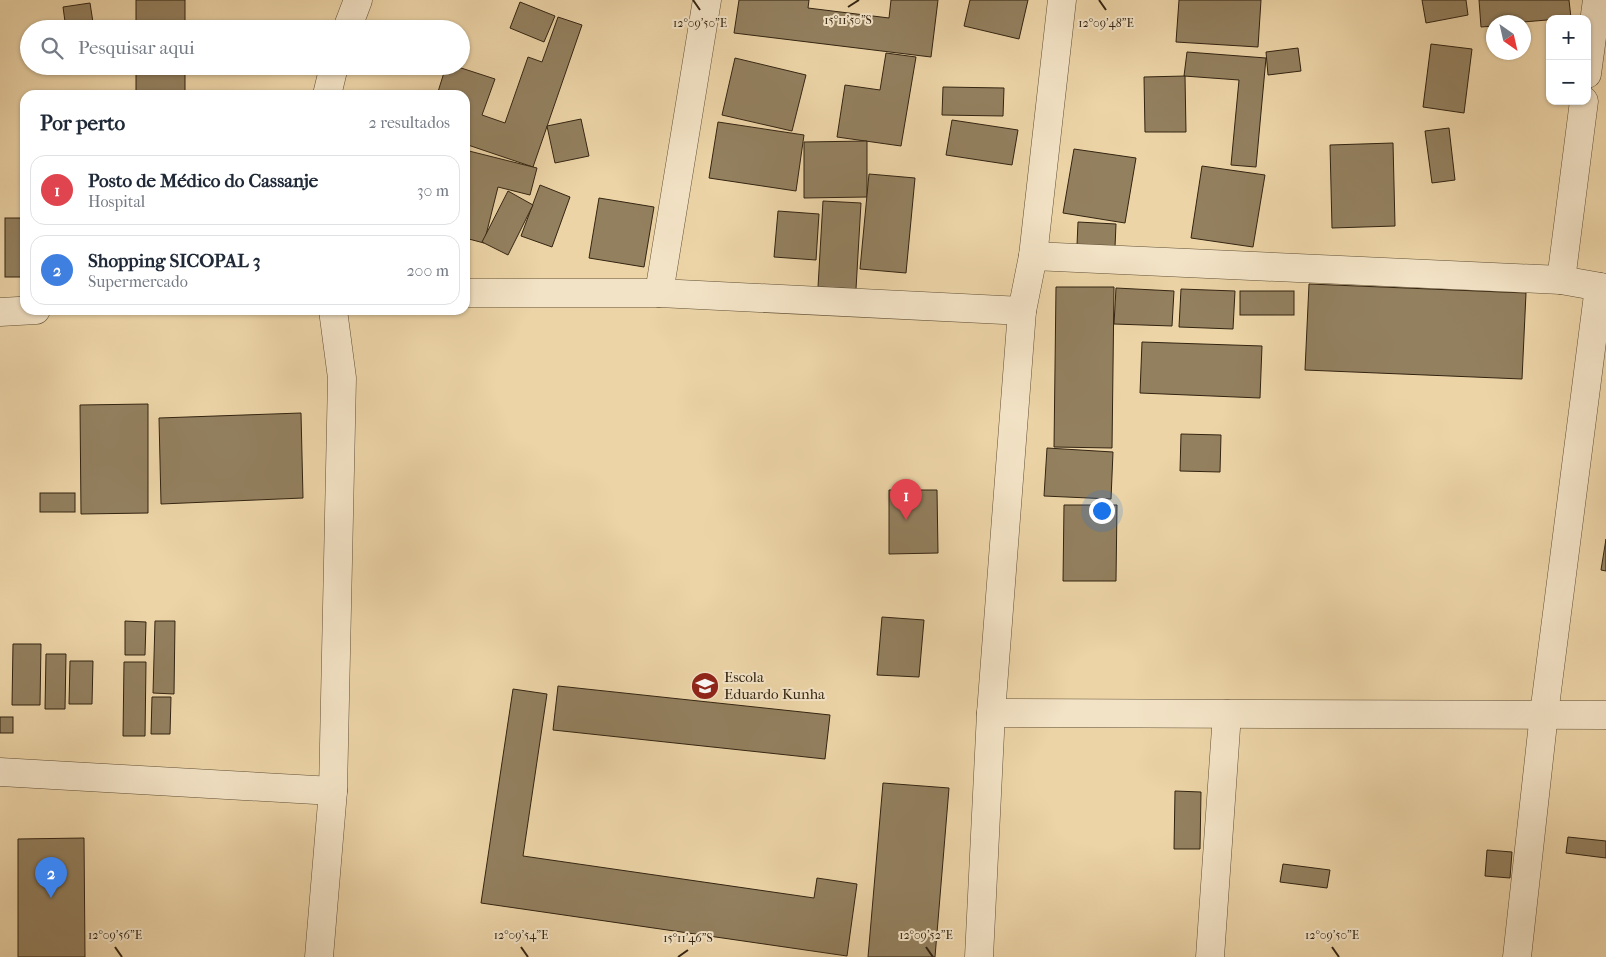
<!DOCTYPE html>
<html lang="pt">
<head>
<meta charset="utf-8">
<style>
  :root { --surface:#fff; --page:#f6f6f7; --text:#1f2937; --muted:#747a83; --line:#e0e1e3; --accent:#d93025 }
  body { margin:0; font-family:"IM FELL French Canon",serif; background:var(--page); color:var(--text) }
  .controls { position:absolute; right:15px; top:15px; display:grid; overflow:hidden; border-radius:10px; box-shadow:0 1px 4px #0004 }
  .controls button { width:45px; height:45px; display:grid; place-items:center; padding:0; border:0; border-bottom:1px solid var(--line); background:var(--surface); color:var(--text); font:25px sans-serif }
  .compass { position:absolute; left:1486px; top:15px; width:45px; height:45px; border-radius:50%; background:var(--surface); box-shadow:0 1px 4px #0004; rotate:146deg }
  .you { position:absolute; left:1101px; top:510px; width:18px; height:18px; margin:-12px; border:4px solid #fff; border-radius:50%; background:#1a73e8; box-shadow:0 0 0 8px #1a73e833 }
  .badge { display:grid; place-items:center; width:32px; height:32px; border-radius:50%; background:var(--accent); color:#fff; font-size:16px; font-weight:700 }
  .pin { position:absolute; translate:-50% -41px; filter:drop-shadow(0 1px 2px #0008) }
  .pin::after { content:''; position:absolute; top:26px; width:18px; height:15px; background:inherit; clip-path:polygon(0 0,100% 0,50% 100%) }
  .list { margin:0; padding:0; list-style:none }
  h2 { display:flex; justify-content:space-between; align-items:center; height:65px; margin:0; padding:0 20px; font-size:21px }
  h2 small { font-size:16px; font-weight:400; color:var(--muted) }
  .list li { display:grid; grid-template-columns:32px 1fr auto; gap:15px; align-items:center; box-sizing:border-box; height:70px; margin:0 10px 10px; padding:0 10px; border:1px solid var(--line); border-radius:15px }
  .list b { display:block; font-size:19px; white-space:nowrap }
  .list p { margin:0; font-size:16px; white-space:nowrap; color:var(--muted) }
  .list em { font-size:16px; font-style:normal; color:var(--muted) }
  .icon { flex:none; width:28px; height:28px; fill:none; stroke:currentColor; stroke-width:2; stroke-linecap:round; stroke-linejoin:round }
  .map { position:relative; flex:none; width:1606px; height:957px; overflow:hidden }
  .search { position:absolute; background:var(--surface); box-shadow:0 1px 4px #0004; left:20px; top:20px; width:450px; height:55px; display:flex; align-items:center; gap:12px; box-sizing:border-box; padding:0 18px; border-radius:28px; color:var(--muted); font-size:19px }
  .panel { position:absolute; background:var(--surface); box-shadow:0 1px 4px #0004; left:20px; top:90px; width:450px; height:225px; border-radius:15px }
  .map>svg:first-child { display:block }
  .building { fill:#93805f; stroke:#332411 }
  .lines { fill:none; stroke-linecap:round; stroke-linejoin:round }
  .minor-casing { stroke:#615036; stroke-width:29 }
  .minor { stroke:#f3e3c6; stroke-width:28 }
  .ticks { fill:none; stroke:#332411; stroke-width:2 }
  .labels { text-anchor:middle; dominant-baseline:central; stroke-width:4; stroke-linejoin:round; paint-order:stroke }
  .poi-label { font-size:15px; fill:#332411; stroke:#f3e3c6; text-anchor:start }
  .ticks-label { font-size:12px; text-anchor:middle; fill:#332411; stroke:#f3e3c6; stroke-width:4; stroke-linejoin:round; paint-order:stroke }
</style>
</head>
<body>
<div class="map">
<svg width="1606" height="957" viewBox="0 0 1606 957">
  <rect width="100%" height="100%" fill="#ecd4a7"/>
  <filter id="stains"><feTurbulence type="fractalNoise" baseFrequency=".004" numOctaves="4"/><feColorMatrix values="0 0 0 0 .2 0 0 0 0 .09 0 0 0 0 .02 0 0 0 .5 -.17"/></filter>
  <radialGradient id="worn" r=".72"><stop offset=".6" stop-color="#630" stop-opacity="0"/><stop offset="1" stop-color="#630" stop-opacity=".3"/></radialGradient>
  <g class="building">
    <rect x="136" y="0" width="49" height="29"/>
    <polygon points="739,0 809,0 808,8 889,18 891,0 938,0 931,57 734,33"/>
    <polygon points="970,0 1028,0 1019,39 964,26"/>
    <polygon points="1179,0 1261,0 1258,47 1176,42"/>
    <polygon points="1422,0 1466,0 1468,15 1426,23"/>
    <polygon points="1479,0 1569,0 1571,18 1523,22 1494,22 1494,26 1481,27"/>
    <polygon points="520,2 555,16 544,42 510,28"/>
    <polygon points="90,3 94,29 66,29 63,7"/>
    <polygon points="558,17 582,25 533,167 465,144 465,95 437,95 446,66 455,66 495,79 482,115 505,123 528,57 542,62"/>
    <polygon points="1431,44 1472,49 1464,113 1423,107"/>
    <polygon points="1298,48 1301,71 1268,75 1266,52"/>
    <polygon points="1187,52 1266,58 1256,167 1231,165 1239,80 1184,76"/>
    <polygon points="886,53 916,57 901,146 837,137 845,85 880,90"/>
    <polygon points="735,58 806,75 792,131 722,115"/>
    <rect x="136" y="66" width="49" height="29"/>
    <polygon points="1185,76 1186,132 1145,132 1144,77"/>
    <polygon points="943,87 1004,88 1003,116 942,115"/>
    <polygon points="581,119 589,156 555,163 547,126"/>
    <polygon points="952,120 1018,130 1012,165 946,155"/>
    <polygon points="718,122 804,135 796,191 709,178"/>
    <polygon points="1449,128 1455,180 1432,183 1425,131"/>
    <polygon points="867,141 867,197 804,198 804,142"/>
    <polygon points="1393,143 1395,226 1332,228 1330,145"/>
    <polygon points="1074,149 1136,158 1125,223 1063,213"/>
    <polygon points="465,150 537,168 530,195 498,187 484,243 465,238"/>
    <polygon points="1202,166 1265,175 1253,247 1191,238"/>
    <polygon points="869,174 915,178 906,273 860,269"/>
    <polygon points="540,185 570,197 552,247 521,236"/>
    <polygon points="508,191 533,205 508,255 482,242"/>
    <polygon points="599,198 654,207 644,267 589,258"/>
    <polygon points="823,201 861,203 856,289 818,287"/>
    <polygon points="778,211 819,214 816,260 774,257"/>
    <rect x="5" y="218" width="20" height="59"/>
    <polygon points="1078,222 1116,224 1115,247 1077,245"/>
    <polygon points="1309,284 1526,293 1522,379 1305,370"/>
    <polygon points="1056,287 1114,287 1112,448 1054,447"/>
    <polygon points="1116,288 1174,291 1172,326 1114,324"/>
    <polygon points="1181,289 1235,291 1233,329 1179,327"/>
    <rect x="1240" y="291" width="54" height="24"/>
    <polygon points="1142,342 1262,346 1260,398 1140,393"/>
    <polygon points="148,404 148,513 81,514 80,405"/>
    <polygon points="301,413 303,498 161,504 159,418"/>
    <polygon points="1181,434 1221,435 1220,472 1180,471"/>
    <polygon points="1047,448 1113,452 1111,499 1044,496"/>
    <polygon points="889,490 937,490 938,553 889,554"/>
    <rect x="40" y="493" width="35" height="19"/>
    <polygon points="1064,505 1117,505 1116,581 1063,581"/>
    <polygon points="1606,539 1606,571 1601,570"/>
    <polygon points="882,617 924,620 919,677 877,675"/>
    <polygon points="125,621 146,622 145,655 125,655"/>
    <polygon points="155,621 175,621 174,694 153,693"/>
    <polygon points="13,644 41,644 40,705 12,705"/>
    <polygon points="46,654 66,654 65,709 45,709"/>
    <polygon points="70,661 93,661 92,704 69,704"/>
    <polygon points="124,662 146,662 145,736 123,736"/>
    <polygon points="558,686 830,715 825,759 553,730"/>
    <polygon points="513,689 547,694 523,856 814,898 817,878 857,884 847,956 481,903"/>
    <polygon points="152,697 171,697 170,734 151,734"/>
    <rect x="0" y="717" width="13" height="16"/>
    <polygon points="883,783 949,788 935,957 868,957"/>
    <polygon points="1175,791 1201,792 1200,849 1174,849"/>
    <polygon points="1568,837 1606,841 1606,858 1566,853"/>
    <polygon points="84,838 85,957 18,957 18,839"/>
    <polygon points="1487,850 1512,852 1510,878 1485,876"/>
    <polygon points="1283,864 1330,870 1327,888 1280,882"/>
  </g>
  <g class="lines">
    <defs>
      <g id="minor">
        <polyline points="347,29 358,0"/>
        <polyline points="1587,74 1597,0"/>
        <polyline points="327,95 334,66"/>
        <polyline points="1033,256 1561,280 1606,288"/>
        <polyline points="1561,280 1584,101"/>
        <polyline points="465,293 659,293 1022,311"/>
        <polyline points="659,293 707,0"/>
        <polyline points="0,312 36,310"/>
        <polyline points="991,713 1606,715"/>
        <polyline points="0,772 333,791"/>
        <polyline points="319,957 333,791 342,378 333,310"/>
        <polyline points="979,957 991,713 1022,311 1033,256 1062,0"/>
        <polyline points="1210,957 1227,714"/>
        <polyline points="1517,957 1544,714 1599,287"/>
      </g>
    </defs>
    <use href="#minor" class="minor-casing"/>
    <use href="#minor" class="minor"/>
  </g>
  <path class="ticks" d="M693 0 700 10M1099 0 1106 10M848 7 859 0M115 947 122 957M521 947 528 957M926 947 933 957M1332 947 1339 957M678 957 688 950"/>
  <defs>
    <symbol id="school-disc" viewBox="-11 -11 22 22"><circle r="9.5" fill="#8f2418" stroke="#f3e3c6"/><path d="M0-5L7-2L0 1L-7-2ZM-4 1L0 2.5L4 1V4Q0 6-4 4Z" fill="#fff"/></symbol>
  </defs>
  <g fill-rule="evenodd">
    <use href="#school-disc" x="689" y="670" width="32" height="32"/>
  </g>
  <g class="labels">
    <g class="poi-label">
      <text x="724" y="677">Escola<tspan x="724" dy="17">Eduardo Kunha</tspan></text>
    </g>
  </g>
  <g class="ticks-label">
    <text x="848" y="24">15°11'50"S</text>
    <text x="700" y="27">12°09'50"E</text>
    <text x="1106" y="27">12°09'48"E</text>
    <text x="115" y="939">12°09'56"E</text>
    <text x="521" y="939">12°09'54"E</text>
    <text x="926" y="939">12°09'52"E</text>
    <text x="1332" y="939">12°09'50"E</text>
    <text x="688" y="942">15°11'46"S</text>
  </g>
  <rect width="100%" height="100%" filter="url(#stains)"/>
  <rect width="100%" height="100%" fill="url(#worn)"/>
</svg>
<div class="controls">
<button>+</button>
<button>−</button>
</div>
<svg class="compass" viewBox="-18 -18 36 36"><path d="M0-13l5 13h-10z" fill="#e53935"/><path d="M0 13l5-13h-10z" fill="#747a83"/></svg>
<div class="you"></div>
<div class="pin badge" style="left:906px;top:520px;background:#e0444e">1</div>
<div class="pin badge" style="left:51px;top:898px;background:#3f7fe0">2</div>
<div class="search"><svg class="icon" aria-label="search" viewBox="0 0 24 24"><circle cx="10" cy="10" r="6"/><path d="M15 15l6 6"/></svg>Pesquisar aqui</div>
<section class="panel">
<h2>Por perto<small>2 resultados</small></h2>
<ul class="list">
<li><span class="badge" style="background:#e0444e">1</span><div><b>Posto de Médico do Cassanje</b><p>Hospital</p></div><em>30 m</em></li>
<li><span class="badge" style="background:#3f7fe0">2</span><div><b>Shopping SICOPAL 3</b><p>Supermercado</p></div><em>200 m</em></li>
</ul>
</section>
</div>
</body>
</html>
